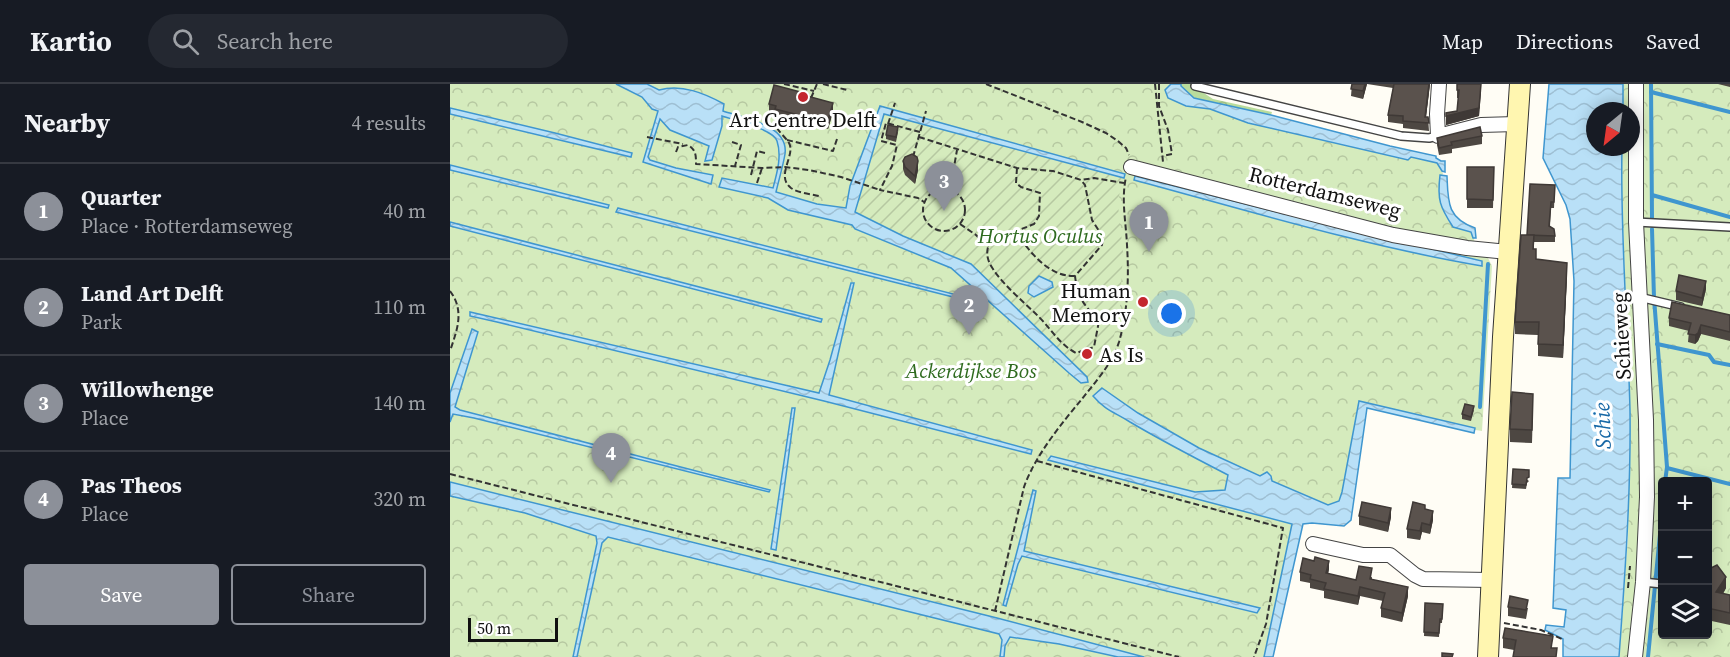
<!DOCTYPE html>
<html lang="en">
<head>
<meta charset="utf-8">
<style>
  :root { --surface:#171b24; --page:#242831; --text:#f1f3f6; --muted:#9ea1a6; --line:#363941; --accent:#8c9099 }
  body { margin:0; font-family:"Source Serif 4",serif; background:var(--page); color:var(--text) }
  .controls { position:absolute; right:18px; bottom:18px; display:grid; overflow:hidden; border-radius:6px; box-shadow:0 3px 15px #0003 }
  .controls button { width:54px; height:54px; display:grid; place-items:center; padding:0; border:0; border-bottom:2px solid var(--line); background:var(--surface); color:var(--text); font:30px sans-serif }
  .compass { position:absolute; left:1136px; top:18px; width:54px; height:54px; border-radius:50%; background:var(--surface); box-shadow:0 3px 15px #0003; rotate:209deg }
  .scale { position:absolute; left:18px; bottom:15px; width:90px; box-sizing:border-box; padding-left:6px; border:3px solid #111; border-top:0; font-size:16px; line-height:21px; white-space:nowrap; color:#111; -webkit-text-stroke:4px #fff; paint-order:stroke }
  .you { position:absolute; left:722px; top:230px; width:21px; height:21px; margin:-15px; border:4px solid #fff; border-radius:50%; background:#1a73e8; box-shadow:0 0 0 9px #1a73e833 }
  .badge { display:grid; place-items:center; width:39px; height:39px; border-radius:50%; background:var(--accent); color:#fff; font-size:20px; font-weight:700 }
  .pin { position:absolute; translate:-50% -50px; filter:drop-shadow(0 2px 3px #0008) }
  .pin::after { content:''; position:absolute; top:32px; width:21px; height:18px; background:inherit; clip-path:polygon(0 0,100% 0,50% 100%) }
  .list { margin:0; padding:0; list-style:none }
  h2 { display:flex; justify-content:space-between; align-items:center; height:78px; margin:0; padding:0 24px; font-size:26px }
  h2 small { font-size:20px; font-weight:400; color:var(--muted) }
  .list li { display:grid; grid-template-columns:39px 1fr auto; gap:18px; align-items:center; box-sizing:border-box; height:96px; padding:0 24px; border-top:2px solid var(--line) }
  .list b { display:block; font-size:22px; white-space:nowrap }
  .list p { margin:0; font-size:20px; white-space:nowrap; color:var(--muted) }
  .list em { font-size:20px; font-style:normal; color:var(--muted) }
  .actions { display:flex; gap:12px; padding:18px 24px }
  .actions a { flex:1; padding:14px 0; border:2px solid var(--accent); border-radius:6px; text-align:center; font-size:21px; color:var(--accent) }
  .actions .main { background:var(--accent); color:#fff }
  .icon { flex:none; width:33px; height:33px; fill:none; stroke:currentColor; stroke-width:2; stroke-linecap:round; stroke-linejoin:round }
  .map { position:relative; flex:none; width:1280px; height:573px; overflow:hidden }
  header { display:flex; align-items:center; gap:36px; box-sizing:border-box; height:84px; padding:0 30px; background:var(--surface); border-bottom:2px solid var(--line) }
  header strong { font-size:28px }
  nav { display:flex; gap:33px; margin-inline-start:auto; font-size:21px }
  .search { width:420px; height:54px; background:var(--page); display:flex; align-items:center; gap:15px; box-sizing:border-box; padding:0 21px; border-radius:33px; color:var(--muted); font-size:22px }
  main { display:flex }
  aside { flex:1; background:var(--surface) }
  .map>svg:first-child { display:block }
  .forest { fill:url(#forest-crowns) }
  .park { fill:url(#park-crowns); fill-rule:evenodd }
  .garden { fill:url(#garden-furrows) }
  .water { fill:url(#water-waves); stroke:#3f96cf; stroke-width:1.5 }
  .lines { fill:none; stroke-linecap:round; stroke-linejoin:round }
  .stream { stroke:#3f96cf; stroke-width:4 }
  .lane-casing { stroke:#444; stroke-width:10 }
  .street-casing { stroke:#444; stroke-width:16 }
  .secondary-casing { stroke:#333; stroke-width:22 }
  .path { stroke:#333; stroke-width:2; stroke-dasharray:6 3; stroke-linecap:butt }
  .lane { stroke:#fff; stroke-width:7 }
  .street { stroke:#fff; stroke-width:14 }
  .secondary { stroke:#fff6b0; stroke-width:20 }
  .wall { fill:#4d4742 }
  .shaded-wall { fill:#3f3936 }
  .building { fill:#5a524d; stroke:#3f3936; stroke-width:1.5 }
  .poi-dot { fill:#c4262e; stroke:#fff; stroke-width:2 }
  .labels { text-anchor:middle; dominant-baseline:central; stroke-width:6; stroke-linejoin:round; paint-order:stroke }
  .poi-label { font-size:21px; fill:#111; stroke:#fff }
  .street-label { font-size:21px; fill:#111; stroke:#fff }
  .park-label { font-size:21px; font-style:italic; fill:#2f6b1f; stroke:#fff }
  .water-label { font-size:22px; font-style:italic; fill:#1768a6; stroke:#fff }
</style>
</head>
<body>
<header>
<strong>Kartio</strong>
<div class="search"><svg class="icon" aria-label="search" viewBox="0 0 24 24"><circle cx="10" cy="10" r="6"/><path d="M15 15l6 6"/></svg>Search here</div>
<nav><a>Map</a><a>Directions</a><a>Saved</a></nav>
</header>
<main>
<aside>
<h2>Nearby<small>4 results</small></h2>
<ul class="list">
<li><span class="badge">1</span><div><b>Quarter</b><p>Place · Rotterdamseweg</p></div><em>40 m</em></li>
<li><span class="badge">2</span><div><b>Land Art Delft</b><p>Park</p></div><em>110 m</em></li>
<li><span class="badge">3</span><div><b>Willowhenge</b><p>Place</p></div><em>140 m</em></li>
<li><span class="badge">4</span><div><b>Pas Theos</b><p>Place</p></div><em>320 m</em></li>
</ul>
<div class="actions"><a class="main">Save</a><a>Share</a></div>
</aside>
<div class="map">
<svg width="1280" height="573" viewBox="0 0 1280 573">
  <defs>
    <pattern id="forest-crowns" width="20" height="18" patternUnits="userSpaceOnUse" patternTransform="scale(1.5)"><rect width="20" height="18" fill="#b9dc9c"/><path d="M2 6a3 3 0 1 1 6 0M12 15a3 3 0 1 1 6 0" fill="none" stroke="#9ebc85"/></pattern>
    <pattern id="park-crowns" width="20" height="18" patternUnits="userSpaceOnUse" patternTransform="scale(1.5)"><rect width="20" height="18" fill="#d5ebbd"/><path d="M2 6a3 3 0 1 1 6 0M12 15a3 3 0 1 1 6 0" fill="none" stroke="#b6c8a1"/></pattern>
    <pattern id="garden-furrows" width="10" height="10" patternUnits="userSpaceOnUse" patternTransform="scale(1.5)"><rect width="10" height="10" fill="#d5ebbd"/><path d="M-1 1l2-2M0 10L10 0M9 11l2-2" fill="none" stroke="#b6c8a1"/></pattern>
    <pattern id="water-waves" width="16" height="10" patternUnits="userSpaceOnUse" patternTransform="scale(1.5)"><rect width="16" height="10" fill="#b9e0f7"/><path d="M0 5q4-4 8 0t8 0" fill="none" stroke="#9ebfd3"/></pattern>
  </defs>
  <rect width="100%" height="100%" fill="#fffdf5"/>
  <polygon class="forest" points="731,0 743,0 743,2 763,15 822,28 821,31 744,14 730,2"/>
  <g class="park">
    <polygon points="0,0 726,0 725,9 992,80 994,115 1004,137 1023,146 1026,171 1038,174 1042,182 1032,347 1019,345 914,321 892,428 854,428 818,573 0,573"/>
    <path d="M1173 0H1280V573H1169L1178 453 1180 327 1171 92 1172 63H1181V27H1173ZM1212 398H1258V550H1212Z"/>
  </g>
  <polygon class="garden" points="430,28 672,91 668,121 673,168 670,222 660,272 640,302 500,178 399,127"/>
  <g class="water">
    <path d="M166 0H197L209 6C232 0 254 9 274 20L273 27C294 34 339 41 335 70 333 82 329 95 326 108L367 120 396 124 400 102 430 22 675 90 674 94 434 30 405 128 453 152 521 180 637 293 638 298 631 299 619 289 501 184 405 145 402 141 338 126 318 114 269 103 272 94 323 104C327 89 332 72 327 57 323 45 284 36 272 32V42L262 76 255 77 259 62 220 46 210 35 198 73 200 76 226 84 263 91 261 100 193 78 208 27 202 25 192 13Z"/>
    <polygon points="721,0 731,0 731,2 744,14 821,31 940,62 986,72 986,74 991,77 995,77 995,88 992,87 987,79 961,73 958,76 798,39 760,25 736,22 718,14 715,6"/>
    <path d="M1099 0H1173V27H1145V63H1172C1170 151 1178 239 1180 327 1181 409 1175 491 1169 573H1113V555L1095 546 1096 541 1114 543 1116 526 1103 524 1108 394H1120L1124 197 1120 135 1116 121 1093 74Z"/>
    <polygon points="0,24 105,49 182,69 181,73 0,30"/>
    <polygon points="0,81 159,121 158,124 0,86"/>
    <path d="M990 91 997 92C998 118 997 134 1025 144L1026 154H1023L1021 148 1003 143C990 123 987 116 990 91Z"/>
    <path d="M685 92 823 127 1032 177V182C914 162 799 127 684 96Z"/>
    <polygon points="168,124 511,212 511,215 166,128"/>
    <polygon points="0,138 372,235 371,238 0,142"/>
    <polygon points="589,192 602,198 603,203 584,213 578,209 579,202"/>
    <polygon points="401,199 404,199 379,311 582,366 581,370 374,317 47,238 20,232 20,228 369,309 380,276"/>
    <polygon points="22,245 28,248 5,323 10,326 320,406 319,408 24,334 3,330 0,338 0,309"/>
    <path d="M652 304 688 329 749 364 810 392 817 388 821 392 822 397 878 421 889 417 892 408 909 317 1025 344 1024 349 917 324 901 436 894 442 862 439 853 440 823 573H814L842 440 598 376 601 372 745 408 775 406 778 391C745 374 712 357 680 338 664 328 656 327 643 312Z"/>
    <polygon points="342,324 345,324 326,466 321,465"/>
    <polygon points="0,398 547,534 694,573 668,573 609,560 560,553 555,562 554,573 550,573 552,556 549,550 158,453 152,459 127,573 123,573 147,459 146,452 75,429 0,412"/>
    <polygon points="583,406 586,407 574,467 810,524 807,529 572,472 568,480 556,522 553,521"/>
  </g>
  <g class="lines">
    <g class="stream">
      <polyline points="1201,0 1202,135"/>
      <polyline points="1201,8 1280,28"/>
      <polyline points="1202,111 1280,133"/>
      <polyline points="1202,145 1204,214 1217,383 1215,398"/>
      <polyline points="1207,260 1259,271 1264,278 1280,281"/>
      <polyline points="1030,323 1038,180"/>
      <polyline points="1217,384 1280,400"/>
      <polyline points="1198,573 1212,430"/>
    </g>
    <defs>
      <g id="lane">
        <polyline points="745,2 951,52 979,54 988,52"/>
        <polyline points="1186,138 1280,143"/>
        <polyline points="1189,213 1231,223"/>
        <polyline points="1193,498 1212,500"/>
      </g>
      <g id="street">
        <polyline points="989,0 987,30 988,52 1031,41 1066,40"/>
        <polyline points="681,83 943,151 1017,164 1058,168"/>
        <polyline points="863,460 913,471 940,471 965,491 973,495 1041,496"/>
        <polyline points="1185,573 1193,498 1197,413 1196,336 1186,138 1186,0"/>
      </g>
      <polyline id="secondary" points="1038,573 1053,253 1070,0"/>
    </defs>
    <use href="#lane" class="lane-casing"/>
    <use href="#street" class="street-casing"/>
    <use href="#secondary" class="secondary-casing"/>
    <g class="path">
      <polyline points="334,0 364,7"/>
      <polyline points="373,0 397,6"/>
      <polyline points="536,0 632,38 656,49 668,57 676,64 679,71"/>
      <polyline points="705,0 713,78"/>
      <polyline points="709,0 709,22 718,46 722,70 713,72"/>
      <polyline points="361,14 367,0"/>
      <polyline points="438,40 445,19"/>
      <path d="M327 44C330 49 336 54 339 59 346 71 325 92 341 104 348 109 361 110 369 112"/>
      <polyline points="470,48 436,39 431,57 447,61 442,82 430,106 468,114 474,118"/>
      <polyline points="197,53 233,60"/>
      <polyline points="469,53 567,84 603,87 631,96 644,94 674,99"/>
      <polyline points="337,56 383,67 387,55"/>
      <polyline points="282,58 291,61 285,82"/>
      <path d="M226 68 228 63 238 61C246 66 246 71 246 80L312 84 335 83 359 86 391 93 430 106"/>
      <polyline points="463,73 476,27"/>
      <path d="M567 84 566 99 571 103 590 109 589 132 584 140C565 148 555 149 538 163 536 171 538 178 543 185 553 201 575 219 589 233 602 246 609 260 626 269L644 263 649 237C634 220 628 216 625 192L652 161 653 153 642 136 635 101 631 96"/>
      <polyline points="301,91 307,67 315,69"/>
      <polyline points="307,99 312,84"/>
      <circle cx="494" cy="126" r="21"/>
      <polyline points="500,106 507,66"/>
      <polyline points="510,140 526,151 538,163"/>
      <path d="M565 147C579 167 598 193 625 192"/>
      <path d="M0 207C15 227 7 246 0 267"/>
      <polyline points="587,377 833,444 816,540 804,573"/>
      <polyline points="0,390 729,573"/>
      <polyline points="1178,504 1180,482"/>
      <path d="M545 527 574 403C585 372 611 340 632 315 646 297 662 280 669 258 678 227 679 193 677 161 676 138 671 116 676 93"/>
      <polyline points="1054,539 1091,546 1112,555"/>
    </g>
    <use href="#lane" class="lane"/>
    <use href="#street" class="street"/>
    <use href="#secondary" class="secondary"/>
  </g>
  <g class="wall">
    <polygon points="902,0 917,0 913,15 901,12"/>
    <polygon points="917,0 980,0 976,33 978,33 979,47 953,44 953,40 938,38 938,31 943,4"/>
    <polygon points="1268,0 1280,0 1280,3"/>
    <polygon points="1007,6 1031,8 1029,32 996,41 996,29 1007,27 1009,14 1007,14"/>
    <polygon points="358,13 383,28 378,45 365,41 364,44 325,34 325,31 319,29 319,20"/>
    <polygon points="448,48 446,58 436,55 436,51"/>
    <polygon points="1032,52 1032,60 1002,65 1002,69 989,71 987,61 987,54"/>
    <polygon points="453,77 468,86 465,100 455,91 453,85"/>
    <polygon points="1017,83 1044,83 1043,124 1017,124"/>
    <polygon points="1105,101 1104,124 1101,124 1100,142 1105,152 1105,158 1084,158 1084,165 1086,175 1117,191 1113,274 1088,272 1088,251 1065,250 1065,238 1077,151"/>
    <polygon points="1256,205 1252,222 1226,216 1226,207"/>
    <polygon points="1280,231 1280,257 1251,250 1248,257 1245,260 1238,258 1239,247 1219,242 1219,234"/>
    <polygon points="1083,323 1082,359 1060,358 1060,345"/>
    <polygon points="1024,326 1021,337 1012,335 1012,330"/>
    <polygon points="1063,385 1079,397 1077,399 1076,405 1062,404"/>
    <polygon points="975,425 983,436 980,450 972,448 970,456 957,454 957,445"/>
    <polygon points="909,432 941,433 938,448 909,441"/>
    <polygon points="879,485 878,490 906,496 922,493 922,495 958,512 952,538 931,533 931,524 933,517 910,512 908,521 874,514 874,507 860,504 860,499 850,497 850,488"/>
    <polygon points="1257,486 1276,504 1273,510 1280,511 1280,541 1257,536"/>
    <polygon points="975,519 993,520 992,539 990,539 989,553 974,552"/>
    <polygon points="1058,523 1078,524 1076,535 1058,532"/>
    <polygon points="1053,554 1103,562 1064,566 1053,564"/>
  </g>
  <g class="shaded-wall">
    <polygon points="915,0 917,0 913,15 913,7"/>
    <polygon points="979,0 980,0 975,41 975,33"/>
    <polygon points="1031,0 1029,32 996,41 996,32 1029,24"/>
    <polygon points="383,19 383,28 378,45 378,36"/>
    <polygon points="468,77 468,86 465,100 465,92"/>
    <polygon points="1117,179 1117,191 1113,274 1113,261"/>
    <polygon points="1256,197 1256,205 1252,222 1252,214"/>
    <polygon points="1251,241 1251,250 1248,257 1245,260 1245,251"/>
    <polygon points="941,424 941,433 938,448 938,439"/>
    <polygon points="983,427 983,436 980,450 980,441"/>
    <polygon points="972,439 972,448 970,456 970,447"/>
    <polygon points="879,477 879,485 876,498 876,489"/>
    <polygon points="1276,493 1276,504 1266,520 1266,508"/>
    <polygon points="910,503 910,512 908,521 908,512"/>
    <polygon points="958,503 958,512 952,538 952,529"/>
  </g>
  <g class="building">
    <polygon points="902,0 915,0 913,7 901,5"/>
    <polygon points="944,0 979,0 975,33 978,33 979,39 953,37 953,32 938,31"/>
    <polygon points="1007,0 1031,0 1029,24 996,32 996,29 1007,27 1009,6 1007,6"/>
    <polygon points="324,1 358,10 357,12 383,19 378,36 365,33 364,35 325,25 326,22 319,20"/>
    <polygon points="438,41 448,43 446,53 436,51"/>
    <polygon points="1030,43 1032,52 1001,58 1002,61 989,64 987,54"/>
    <polygon points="462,70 467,73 468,77 465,92 455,83 453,77 455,73"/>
    <polygon points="1017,83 1044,83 1043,116 1017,115"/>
    <polygon points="1080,100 1105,101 1104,118 1101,118 1099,142 1104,145 1105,152 1077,151"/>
    <polygon points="1071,151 1084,151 1083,165 1086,165 1086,175 1117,179 1113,261 1088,260 1089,238 1065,238"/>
    <polygon points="1229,191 1256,197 1252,214 1226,207"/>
    <polygon points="1222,218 1280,231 1280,248 1251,241 1248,249 1245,251 1238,250 1241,239 1219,234"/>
    <polygon points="1062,308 1083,310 1082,346 1060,345"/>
    <polygon points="1015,320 1024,322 1021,333 1012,330"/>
    <polygon points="1063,385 1079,386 1079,393 1077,394 1076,401 1062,400"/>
    <polygon points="912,418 941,424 938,439 909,432"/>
    <polygon points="963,418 975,421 975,425 983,427 980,441 972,439 970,447 957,445"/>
    <polygon points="865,473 879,477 876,489 906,496 909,482 922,484 920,495 958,503 952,529 931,524 935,509 910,503 908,512 874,505 876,499 860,495 861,491 850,488 853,474 864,477"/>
    <polygon points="1267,481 1276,493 1266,508 1280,511 1280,529 1257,524 1257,486"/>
    <polygon points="1060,512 1078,516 1076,526 1058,523"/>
    <polygon points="975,519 993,520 992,535 990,535 989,549 974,548"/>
    <polygon points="1055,544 1103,552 1101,564 1107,564 1106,573 1063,573 1066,556 1053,554"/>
    <polygon points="992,569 1003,570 1002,573 992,573"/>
  </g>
  <g class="poi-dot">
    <circle cx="353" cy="13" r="6"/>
    <circle cx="693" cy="218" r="6"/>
    <circle cx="637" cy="270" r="6"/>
  </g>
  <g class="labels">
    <g class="poi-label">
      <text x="353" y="35">Art Centre Delft</text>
      <text x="681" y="206" text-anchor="end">Human<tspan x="681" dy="24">Memory</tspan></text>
      <text x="649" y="270" text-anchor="start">As Is</text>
    </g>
    <g class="street-label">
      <text transform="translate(875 108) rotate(14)">Rotterdamseweg</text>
      <text transform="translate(1171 252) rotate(-93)">Schieweg</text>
    </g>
    <g class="park-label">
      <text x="590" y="151">Hortus Oculus</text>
      <text x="521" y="286">Ackerdijkse Bos</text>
    </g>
    <g class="water-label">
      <text transform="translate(1152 342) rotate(-92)">Schie</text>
    </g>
  </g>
</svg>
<div class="controls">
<button>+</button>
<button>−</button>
<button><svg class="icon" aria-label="layers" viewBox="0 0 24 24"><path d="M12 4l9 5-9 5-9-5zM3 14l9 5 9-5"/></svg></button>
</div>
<svg class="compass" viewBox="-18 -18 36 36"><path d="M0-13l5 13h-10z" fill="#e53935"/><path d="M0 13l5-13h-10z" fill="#9ea1a6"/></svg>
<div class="scale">50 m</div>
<div class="you"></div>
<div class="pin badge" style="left:699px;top:168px">1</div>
<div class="pin badge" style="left:519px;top:251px">2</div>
<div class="pin badge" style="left:494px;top:127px">3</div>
<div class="pin badge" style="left:161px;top:399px">4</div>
</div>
</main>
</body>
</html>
